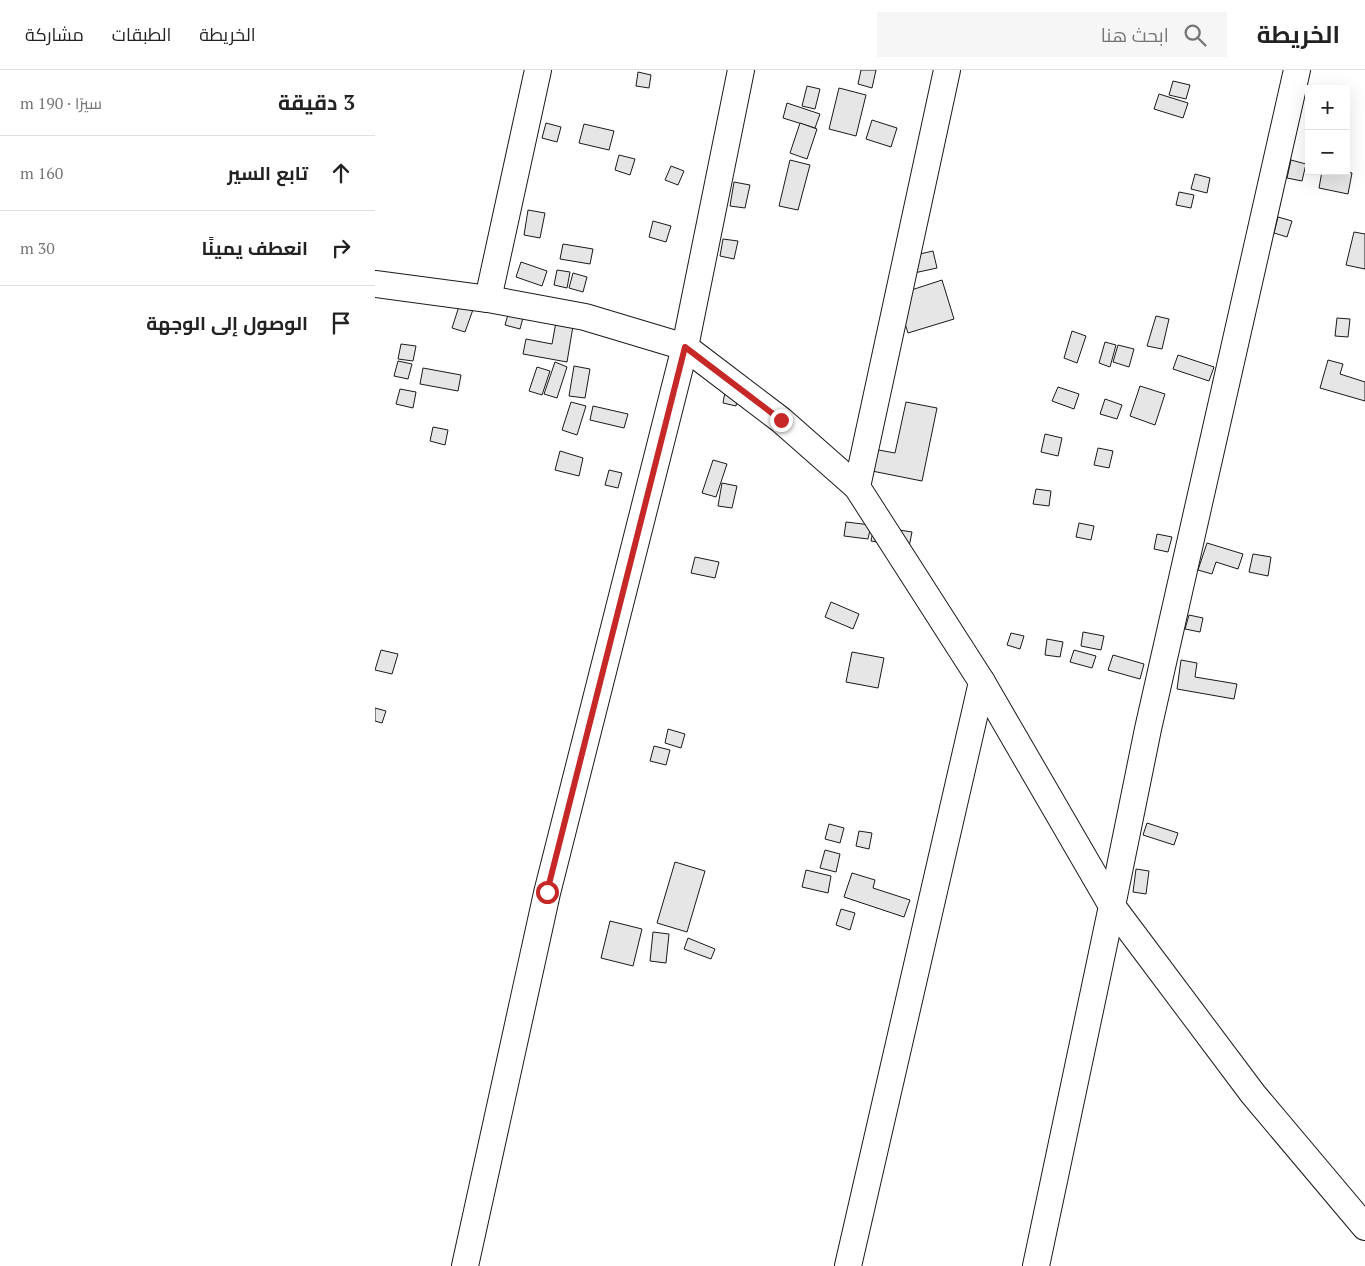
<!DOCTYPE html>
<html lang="ar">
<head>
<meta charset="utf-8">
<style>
  :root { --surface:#fff; --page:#f6f6f6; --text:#222; --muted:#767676; --line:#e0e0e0 }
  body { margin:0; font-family:"PT Serif",Cairo,serif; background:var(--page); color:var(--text); direction:rtl }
  .controls { position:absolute; right:15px; top:15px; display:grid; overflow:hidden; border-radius:0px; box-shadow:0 5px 20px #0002 }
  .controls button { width:45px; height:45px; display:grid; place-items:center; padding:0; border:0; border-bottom:1px solid var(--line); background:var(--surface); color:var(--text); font:25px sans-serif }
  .stop { position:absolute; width:15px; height:15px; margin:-11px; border:4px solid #c62828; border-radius:50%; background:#fff }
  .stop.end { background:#c62828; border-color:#fff; box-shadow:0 1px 5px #0008 }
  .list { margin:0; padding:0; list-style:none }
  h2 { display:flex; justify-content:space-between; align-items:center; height:65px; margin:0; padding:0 20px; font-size:21px }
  h2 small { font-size:16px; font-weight:400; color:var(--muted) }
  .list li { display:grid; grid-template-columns:32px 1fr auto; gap:15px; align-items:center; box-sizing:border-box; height:75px; padding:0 20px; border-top:1px solid var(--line) }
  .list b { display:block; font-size:19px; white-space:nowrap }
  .list em { font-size:16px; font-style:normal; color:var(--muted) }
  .icon { flex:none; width:28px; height:28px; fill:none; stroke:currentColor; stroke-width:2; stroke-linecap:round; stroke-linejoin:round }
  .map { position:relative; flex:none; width:990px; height:1196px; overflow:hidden; direction:ltr }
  header { display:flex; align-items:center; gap:30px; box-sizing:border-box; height:70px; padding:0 25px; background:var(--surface); border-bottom:1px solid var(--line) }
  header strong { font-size:24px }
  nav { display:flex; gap:28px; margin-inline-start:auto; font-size:18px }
  .search { width:350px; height:45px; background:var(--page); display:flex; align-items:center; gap:12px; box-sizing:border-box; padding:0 18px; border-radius:0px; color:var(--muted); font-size:19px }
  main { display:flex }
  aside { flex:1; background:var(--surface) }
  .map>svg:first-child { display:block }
  .building { fill:#e6e6e6; stroke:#1a1a1a }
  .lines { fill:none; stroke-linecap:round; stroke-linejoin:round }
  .minor-casing { stroke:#1a1a1a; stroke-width:28 }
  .minor { stroke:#fff; stroke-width:26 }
  .route { stroke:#c62828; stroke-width:6 }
</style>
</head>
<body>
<header>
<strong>الخريطة</strong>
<div class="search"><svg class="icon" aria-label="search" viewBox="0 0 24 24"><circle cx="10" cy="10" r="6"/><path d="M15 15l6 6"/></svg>ابحث هنا</div>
<nav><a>الخريطة</a><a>الطبقات</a><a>مشاركة</a></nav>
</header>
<main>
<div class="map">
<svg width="990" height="1196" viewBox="0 0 990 1196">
  <rect width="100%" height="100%" fill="#fff"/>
  <g class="building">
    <polygon points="486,0 501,0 497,18 483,14"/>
    <polygon points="263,2 276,5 274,18 261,16"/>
    <polygon points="798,11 815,15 811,29 794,25"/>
    <polygon points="432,16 445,19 440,39 427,36"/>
    <polygon points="464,18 491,25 481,66 454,59"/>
    <polygon points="784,24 813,33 808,48 779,39"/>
    <polygon points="412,33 445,44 440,58 408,48"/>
    <polygon points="497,50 522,58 516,77 491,69"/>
    <polygon points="171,53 186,57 182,72 167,68"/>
    <polygon points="425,53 442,59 432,89 415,83"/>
    <polygon points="209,54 239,61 234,80 204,73"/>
    <polygon points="244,85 260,89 255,105 240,100"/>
    <polygon points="415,90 435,95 423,140 404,136"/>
    <polygon points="916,90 931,94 927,111 912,108"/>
    <polygon points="296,96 309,101 303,115 290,110"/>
    <polygon points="947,101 968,101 977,103 973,124 944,118"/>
    <polygon points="820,104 835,108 832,123 816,119"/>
    <polygon points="359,112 375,115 370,138 355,136"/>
    <polygon points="804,122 819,125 816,138 801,135"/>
    <polygon points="153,140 170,143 165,168 149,165"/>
    <polygon points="903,147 917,151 912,167 899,163"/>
    <polygon points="278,151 296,156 291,172 274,167"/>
    <polygon points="979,162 990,164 990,199 971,195"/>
    <polygon points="348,169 363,171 359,189 345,186"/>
    <polygon points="188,174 218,179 215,194 185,189"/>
    <polygon points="558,181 562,198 539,203 536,186"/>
    <polygon points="146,192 172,201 167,216 141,207"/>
    <polygon points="182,200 195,202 192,218 179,215"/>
    <polygon points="198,203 212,207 208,222 194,218"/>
    <polygon points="567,210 579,249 533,263 521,225"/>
    <polygon points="86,230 100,234 90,262 77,258"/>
    <polygon points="134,241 149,244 145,259 130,255"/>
    <polygon points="781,246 794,249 787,279 772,276"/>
    <polygon points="962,248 975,249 973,267 960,266"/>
    <polygon points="181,252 198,256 192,292 148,284 151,269 177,274"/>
    <polygon points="697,261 711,266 702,293 689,288"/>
    <polygon points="730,272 741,275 735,297 724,293"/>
    <polygon points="26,274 41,276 38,291 23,289"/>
    <polygon points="743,275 759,279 754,297 738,292"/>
    <polygon points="803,285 839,297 834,311 798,299"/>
    <polygon points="953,290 968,294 965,304 990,312 990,331 945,318"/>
    <polygon points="23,291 37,294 33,309 19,306"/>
    <polygon points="180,292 192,297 182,328 169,324"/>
    <polygon points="199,296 215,299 210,328 194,326"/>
    <polygon points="162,297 175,301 167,325 154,321"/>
    <polygon points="48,298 86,305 83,321 45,314"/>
    <polygon points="351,316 364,319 361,336 348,333"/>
    <polygon points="765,316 790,324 780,355 755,346"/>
    <polygon points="683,317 704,324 699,339 677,331"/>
    <polygon points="25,319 41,322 38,338 21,334"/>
    <polygon points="730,329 747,335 742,349 725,344"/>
    <polygon points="196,332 211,336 202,365 187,360"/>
    <polygon points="531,332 562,338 547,411 482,398 487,377 520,383"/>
    <polygon points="218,336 253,344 249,358 215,350"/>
    <polygon points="58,357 73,360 70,375 55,371"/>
    <polygon points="670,364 687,368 683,386 666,382"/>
    <polygon points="723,378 738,381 734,398 719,395"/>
    <polygon points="185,381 208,388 204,406 180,400"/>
    <polygon points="338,390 352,394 341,427 327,423"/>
    <polygon points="234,400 247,403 243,418 230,415"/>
    <polygon points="347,413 362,416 357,438 343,436"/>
    <polygon points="661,419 676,421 674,436 658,434"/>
    <polygon points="471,452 496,455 493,469 469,466"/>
    <polygon points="704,453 719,456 716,470 701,467"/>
    <polygon points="499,456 537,462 534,477 496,471"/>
    <polygon points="782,464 797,467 793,482 779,479"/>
    <polygon points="832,473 868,484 863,499 841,492 837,504 823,500"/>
    <polygon points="878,484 896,487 893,506 874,502"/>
    <polygon points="320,487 344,492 340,508 316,503"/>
    <polygon points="456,532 484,544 478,559 450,547"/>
    <polygon points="814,545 828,548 825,562 810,559"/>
    <polygon points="708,562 729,566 726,580 706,576"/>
    <polygon points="636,563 649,566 645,579 632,575"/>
    <polygon points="672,569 688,572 685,587 670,585"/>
    <polygon points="6,580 23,584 17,604 0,600"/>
    <polygon points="699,580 721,586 717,598 695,592"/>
    <polygon points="477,582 509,588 503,618 471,612"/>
    <polygon points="738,585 769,594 765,609 733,600"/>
    <polygon points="806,590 822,593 820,607 862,614 859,629 802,619"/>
    <polygon points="0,638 11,641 7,653 0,651"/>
    <polygon points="293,659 310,664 306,678 290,673"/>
    <polygon points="279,676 295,680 291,695 275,691"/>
    <polygon points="772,753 803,763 799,775 768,765"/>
    <polygon points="454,754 469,758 465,773 450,769"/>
    <polygon points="484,761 497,763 494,779 481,776"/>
    <polygon points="450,780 465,784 461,802 445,798"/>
    <polygon points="300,792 330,801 312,862 282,853"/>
    <polygon points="761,799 774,801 771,824 758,822"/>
    <polygon points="431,800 456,806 453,823 427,817"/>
    <polygon points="477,803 500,810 498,818 535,830 529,847 469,827"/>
    <polygon points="466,839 480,843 475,860 461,855"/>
    <polygon points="235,851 267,859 258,896 226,888"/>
    <polygon points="278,862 294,864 291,893 275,891"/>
    <polygon points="313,868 340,879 336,889 309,879"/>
  </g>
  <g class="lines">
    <defs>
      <g id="minor">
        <polyline points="0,214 113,229 210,247 310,277 406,350 482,417 607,612 737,836 878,1024 990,1157"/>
        <polyline points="113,229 163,0"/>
        <polyline points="482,417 572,0"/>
        <polyline points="90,1196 172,823 310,277 366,0"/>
        <polyline points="473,1196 607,612"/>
        <polyline points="661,1196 737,836 773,659 922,0"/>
      </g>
    </defs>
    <use href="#minor" class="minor-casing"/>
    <use href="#minor" class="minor"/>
  </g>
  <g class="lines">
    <polyline class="route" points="172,822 310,277 406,350"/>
  </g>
</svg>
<div class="controls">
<button>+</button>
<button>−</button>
</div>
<div class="stop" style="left:172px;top:822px"></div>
<div class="stop end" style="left:406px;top:350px"></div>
</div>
<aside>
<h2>3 دقيقة<small>سيرًا · 190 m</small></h2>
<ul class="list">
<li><svg class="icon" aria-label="ahead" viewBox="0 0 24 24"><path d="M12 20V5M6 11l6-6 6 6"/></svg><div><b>تابع السير</b></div><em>160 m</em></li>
<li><svg class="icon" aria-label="right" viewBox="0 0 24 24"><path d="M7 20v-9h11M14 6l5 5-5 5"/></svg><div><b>انعطف يمينًا</b></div><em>30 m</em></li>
<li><svg class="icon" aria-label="arrive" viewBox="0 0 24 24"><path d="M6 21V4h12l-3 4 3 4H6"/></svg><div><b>الوصول إلى الوجهة</b></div></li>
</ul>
</aside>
</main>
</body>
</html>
